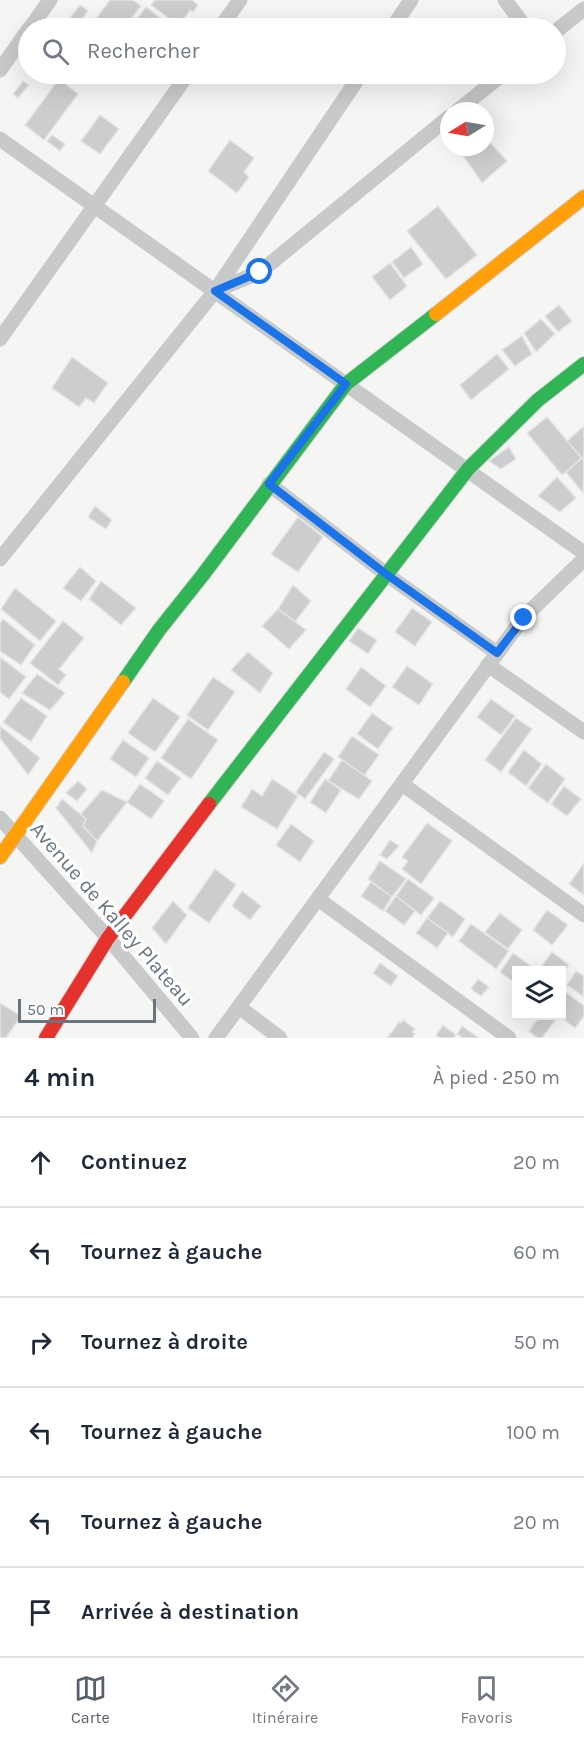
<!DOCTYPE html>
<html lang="fr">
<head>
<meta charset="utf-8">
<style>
  :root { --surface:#fff; --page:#f2f2f3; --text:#1f2937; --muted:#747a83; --line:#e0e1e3; --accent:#565f6b }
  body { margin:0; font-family:Karla,sans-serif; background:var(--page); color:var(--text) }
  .controls { position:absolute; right:18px; bottom:18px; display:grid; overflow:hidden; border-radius:0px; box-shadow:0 6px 24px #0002 }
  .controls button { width:54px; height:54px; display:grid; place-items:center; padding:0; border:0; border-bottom:2px solid var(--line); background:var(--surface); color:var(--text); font:30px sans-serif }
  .compass { position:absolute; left:440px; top:102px; width:54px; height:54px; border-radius:50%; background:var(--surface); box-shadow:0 6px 24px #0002; rotate:259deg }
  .scale { position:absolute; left:18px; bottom:15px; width:138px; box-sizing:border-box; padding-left:6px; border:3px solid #687682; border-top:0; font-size:16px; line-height:21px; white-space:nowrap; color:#687682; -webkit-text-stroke:4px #fff; paint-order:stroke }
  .stop { position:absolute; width:18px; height:18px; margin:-14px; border:4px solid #1a73e8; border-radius:50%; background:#fff }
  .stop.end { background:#1a73e8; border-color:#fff; box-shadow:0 2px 6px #0008 }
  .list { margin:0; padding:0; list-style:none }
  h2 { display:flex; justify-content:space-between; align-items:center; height:78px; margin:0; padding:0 24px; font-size:26px }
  h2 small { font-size:20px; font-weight:400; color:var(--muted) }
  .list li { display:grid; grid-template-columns:39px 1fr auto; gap:18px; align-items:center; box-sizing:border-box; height:90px; padding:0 24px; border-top:2px solid var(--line) }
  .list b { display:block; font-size:22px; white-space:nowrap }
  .list em { font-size:20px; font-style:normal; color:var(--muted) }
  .icon { flex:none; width:33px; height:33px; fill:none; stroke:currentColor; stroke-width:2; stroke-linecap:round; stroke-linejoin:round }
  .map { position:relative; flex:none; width:584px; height:1038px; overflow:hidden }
  .search { position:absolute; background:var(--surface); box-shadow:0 6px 24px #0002; left:18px; right:18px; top:18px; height:66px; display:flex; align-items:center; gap:15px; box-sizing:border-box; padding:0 21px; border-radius:33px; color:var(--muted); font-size:22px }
  .sheet { height:618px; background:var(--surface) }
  nav { display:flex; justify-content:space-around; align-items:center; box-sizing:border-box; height:84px; border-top:2px solid var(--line); background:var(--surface); font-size:16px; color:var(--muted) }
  nav a { display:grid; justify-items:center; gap:3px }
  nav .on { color:var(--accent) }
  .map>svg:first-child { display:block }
  .building { fill:#cccdce; stroke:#e4e4e4; stroke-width:1.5 }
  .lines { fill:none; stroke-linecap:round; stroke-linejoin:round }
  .fast-casing { stroke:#d2d3d3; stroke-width:16 }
  .slow-casing { stroke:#d2d3d3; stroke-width:16 }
  .jam-casing { stroke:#d2d3d3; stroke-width:16 }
  .street { stroke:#c8caca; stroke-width:15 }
  .fast { stroke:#30b455; stroke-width:14 }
  .slow { stroke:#ff9f0a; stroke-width:14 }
  .jam { stroke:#e5322d; stroke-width:14 }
  .route { stroke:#1a73e8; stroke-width:8 }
  .labels { text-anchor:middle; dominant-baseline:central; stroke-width:6; stroke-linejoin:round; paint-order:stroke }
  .street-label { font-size:21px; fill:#687682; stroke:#fff }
</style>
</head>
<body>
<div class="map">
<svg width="584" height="1038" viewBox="0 0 584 1038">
  <rect width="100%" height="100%" fill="#f5f5f4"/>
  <g class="building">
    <polygon points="110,0 133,0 141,6 124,28 89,28"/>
    <polygon points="155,0 192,0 198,5 193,12 190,10 179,26 151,5"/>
    <polygon points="80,5 88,11 77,26 69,19"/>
    <polygon points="146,7 173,28 130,28"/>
    <polygon points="59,79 78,94 44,140 25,125"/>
    <polygon points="23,81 29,85 18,98 13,94"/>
    <polygon points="100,115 119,129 100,154 81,141"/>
    <polygon points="52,135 65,144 60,151 47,141"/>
    <polygon points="485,137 507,161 482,183 462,154 470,147 485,147"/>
    <polygon points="230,140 254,158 244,172 249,177 237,193 208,171"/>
    <polygon points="438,206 477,255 446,279 407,231"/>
    <polygon points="411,247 423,264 404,278 392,262"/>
    <polygon points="390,263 407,286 390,300 372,277"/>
    <polygon points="559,305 572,321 558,332 545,316"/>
    <polygon points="541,319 555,334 536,352 524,333"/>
    <polygon points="522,336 532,354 515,366 502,350"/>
    <polygon points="497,354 509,369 471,400 460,385"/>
    <polygon points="72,357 108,383 94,403 86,398 79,407 52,388"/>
    <polygon points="547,417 582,458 562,475 527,433"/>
    <polygon points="584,426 584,457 582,458 567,441"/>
    <polygon points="509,447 516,459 501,469 489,461"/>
    <polygon points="582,458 584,461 583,493 566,472"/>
    <polygon points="557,477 576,498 560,512 538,496"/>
    <polygon points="95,506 112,520 106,529 88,517"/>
    <polygon points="298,517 323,537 298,572 271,554"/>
    <polygon points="80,567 96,581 81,601 63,588"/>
    <polygon points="101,581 136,608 121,625 89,599"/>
    <polygon points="293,585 311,601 295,622 278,609"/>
    <polygon points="15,588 56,621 40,641 1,609"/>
    <polygon points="412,608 432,622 415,646 395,632"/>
    <polygon points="278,609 306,630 289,649 262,626"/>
    <polygon points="3,619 35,645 21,665 0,651 0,623"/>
    <polygon points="63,621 84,638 59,669 66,675 58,685 30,663"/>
    <polygon points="358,628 377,640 368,654 349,641"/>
    <polygon points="248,652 273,673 260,693 231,670"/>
    <polygon points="0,657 26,677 9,699 0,692"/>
    <polygon points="407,666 433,684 419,705 392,687"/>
    <polygon points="361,667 386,686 370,707 346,689"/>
    <polygon points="37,674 65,693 50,710 22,693"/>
    <polygon points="213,677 235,692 208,730 187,715"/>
    <polygon points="21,698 47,716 31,742 3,722"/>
    <polygon points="153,698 180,717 155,752 128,733"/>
    <polygon points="491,699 515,716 501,735 477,717"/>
    <polygon points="372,713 393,728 378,749 357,734"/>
    <polygon points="516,718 532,729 501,772 485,760"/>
    <polygon points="188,719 218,740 191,779 161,758"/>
    <polygon points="0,726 40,758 28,775 0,738"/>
    <polygon points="352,736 379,755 364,776 338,757"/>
    <polygon points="123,740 149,758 136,777 110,759"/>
    <polygon points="524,750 542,764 526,786 508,772"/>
    <polygon points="324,752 334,759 305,799 296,792"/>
    <polygon points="342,760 372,781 359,799 328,781"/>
    <polygon points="157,761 181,778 168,795 145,778"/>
    <polygon points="546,764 565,779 548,803 528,788"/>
    <polygon points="272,779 298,796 277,829 241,807 252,789 262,796"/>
    <polygon points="325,779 341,790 326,813 310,802"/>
    <polygon points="78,781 87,789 77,801 66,793"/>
    <polygon points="140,784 164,801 151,819 127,802"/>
    <polygon points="564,786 581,799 567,816 551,804"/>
    <polygon points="102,790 127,802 97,841 83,826 86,819 80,815"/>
    <polygon points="62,799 86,819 83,826 97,841 92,853 56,808"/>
    <polygon points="427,823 452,841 421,884 402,869 408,861 402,857"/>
    <polygon points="291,824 314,841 300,862 276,845"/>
    <polygon points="390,840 399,846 387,859 380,855"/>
    <polygon points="380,861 406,879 392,897 368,879"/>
    <polygon points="584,863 584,895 569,884"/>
    <polygon points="215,869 236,885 209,923 188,908"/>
    <polygon points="408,879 434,898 421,915 396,896"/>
    <polygon points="371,882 392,897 383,911 361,896"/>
    <polygon points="242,891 261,906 250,920 232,906"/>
    <polygon points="396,896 415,911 404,925 385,911"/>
    <polygon points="173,901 187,915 166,944 152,928"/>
    <polygon points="440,901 465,919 453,937 427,918"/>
    <polygon points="547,910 568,925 552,945 533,930"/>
    <polygon points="500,913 522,930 508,949 485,932"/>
    <polygon points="427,918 448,933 437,948 416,933"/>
    <polygon points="471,924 509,951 496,969 459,941"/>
    <polygon points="552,952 569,965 562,975 562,970 545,970 541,967"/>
    <polygon points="513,953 532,967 529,970 516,970 516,984 500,972"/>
    <polygon points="380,963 398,976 391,986 373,973"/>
    <polygon points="576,971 584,976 583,996 567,985"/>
    <polygon points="478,979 489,987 481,996 471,989"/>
    <polygon points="562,989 584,1006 584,1016 575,1028 559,1016 562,1016"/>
    <polygon points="0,1003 21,1016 6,1038 0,1038"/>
    <polygon points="540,1016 551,1016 556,1019 542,1038 537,1038 529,1031"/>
    <polygon points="403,1020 415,1029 412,1032 415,1034 412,1038 387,1038 399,1022 401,1023"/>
    <polygon points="443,1025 456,1035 454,1038 440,1038 436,1035"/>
    <polygon points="462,1026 479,1038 463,1038 457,1034"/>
  </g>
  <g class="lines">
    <defs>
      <g id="fast">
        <polyline points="123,682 159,630 202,576 346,384 436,314"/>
        <polyline points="209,804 468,469 538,400 584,364"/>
      </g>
      <g id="slow">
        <polyline points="436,314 584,197"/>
        <polyline points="0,857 123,682"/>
      </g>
      <polyline id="jam" points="46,1038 108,938 209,804"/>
    </defs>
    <use href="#fast" class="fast-casing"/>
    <use href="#slow" class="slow-casing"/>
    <use href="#jam" class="jam-casing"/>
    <g class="street">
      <polyline points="505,0 526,28"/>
      <polyline points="30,28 50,0"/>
      <polyline points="220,28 240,0"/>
      <polyline points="392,28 411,0"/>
      <polyline points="556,31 584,9"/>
      <polyline points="0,70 28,30"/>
      <polyline points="457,111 503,74"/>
      <polyline points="0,139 584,553"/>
      <polyline points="215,291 260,272 449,117"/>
      <polyline points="0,339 188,74"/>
      <polyline points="269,484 386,574 497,653"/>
      <polyline points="0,559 215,291 361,74"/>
      <polyline points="488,665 584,732"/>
      <polyline points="402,784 584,915"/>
      <polyline points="0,818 108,938 192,1038"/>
      <polyline points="318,899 509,1038"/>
      <polyline points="239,1007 280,1038"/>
      <polyline points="216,1038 523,618 584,559"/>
    </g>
    <use href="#fast" class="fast"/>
    <use href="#slow" class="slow"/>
    <use href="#jam" class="jam"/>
  </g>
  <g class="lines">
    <polyline class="route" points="260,272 215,291 346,384 269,484 386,574 497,653 524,618"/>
  </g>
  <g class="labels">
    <g class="street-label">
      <text transform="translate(112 914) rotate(49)">Avenue de Kalley Plateau</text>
    </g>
  </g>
</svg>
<div class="controls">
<button><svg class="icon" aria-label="layers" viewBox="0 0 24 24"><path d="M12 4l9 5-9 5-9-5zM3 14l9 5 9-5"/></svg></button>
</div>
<svg class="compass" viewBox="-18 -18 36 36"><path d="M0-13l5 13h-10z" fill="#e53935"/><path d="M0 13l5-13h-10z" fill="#747a83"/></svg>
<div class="scale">50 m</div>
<div class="stop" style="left:260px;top:272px"></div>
<div class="stop end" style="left:524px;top:618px"></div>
<div class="search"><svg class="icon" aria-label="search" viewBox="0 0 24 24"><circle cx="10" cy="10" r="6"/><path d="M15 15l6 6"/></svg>Rechercher</div>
</div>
<section class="sheet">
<h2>4 min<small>À pied · 250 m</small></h2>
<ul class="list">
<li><svg class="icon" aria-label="ahead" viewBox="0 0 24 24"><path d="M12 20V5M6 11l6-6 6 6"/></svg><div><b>Continuez</b></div><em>20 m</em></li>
<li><svg class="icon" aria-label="left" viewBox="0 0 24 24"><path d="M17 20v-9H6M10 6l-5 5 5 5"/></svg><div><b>Tournez à gauche</b></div><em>60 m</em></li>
<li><svg class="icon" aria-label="right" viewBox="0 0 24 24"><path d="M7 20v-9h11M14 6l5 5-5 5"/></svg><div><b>Tournez à droite</b></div><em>50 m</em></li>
<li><svg class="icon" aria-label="left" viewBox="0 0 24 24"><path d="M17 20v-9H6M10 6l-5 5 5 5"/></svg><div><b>Tournez à gauche</b></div><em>100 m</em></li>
<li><svg class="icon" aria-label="left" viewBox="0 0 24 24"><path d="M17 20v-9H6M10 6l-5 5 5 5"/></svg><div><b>Tournez à gauche</b></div><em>20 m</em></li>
<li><svg class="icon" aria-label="arrive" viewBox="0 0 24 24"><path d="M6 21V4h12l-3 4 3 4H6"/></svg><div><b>Arrivée à destination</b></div></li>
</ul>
</section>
<nav>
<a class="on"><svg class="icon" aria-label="map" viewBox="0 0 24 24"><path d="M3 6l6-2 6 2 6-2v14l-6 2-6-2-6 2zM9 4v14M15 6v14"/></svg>Carte</a>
<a><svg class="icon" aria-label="directions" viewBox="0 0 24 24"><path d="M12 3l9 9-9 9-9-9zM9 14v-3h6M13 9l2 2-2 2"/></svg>Itinéraire</a>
<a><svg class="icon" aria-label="saved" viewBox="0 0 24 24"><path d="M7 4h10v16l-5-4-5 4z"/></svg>Favoris</a>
</nav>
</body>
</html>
